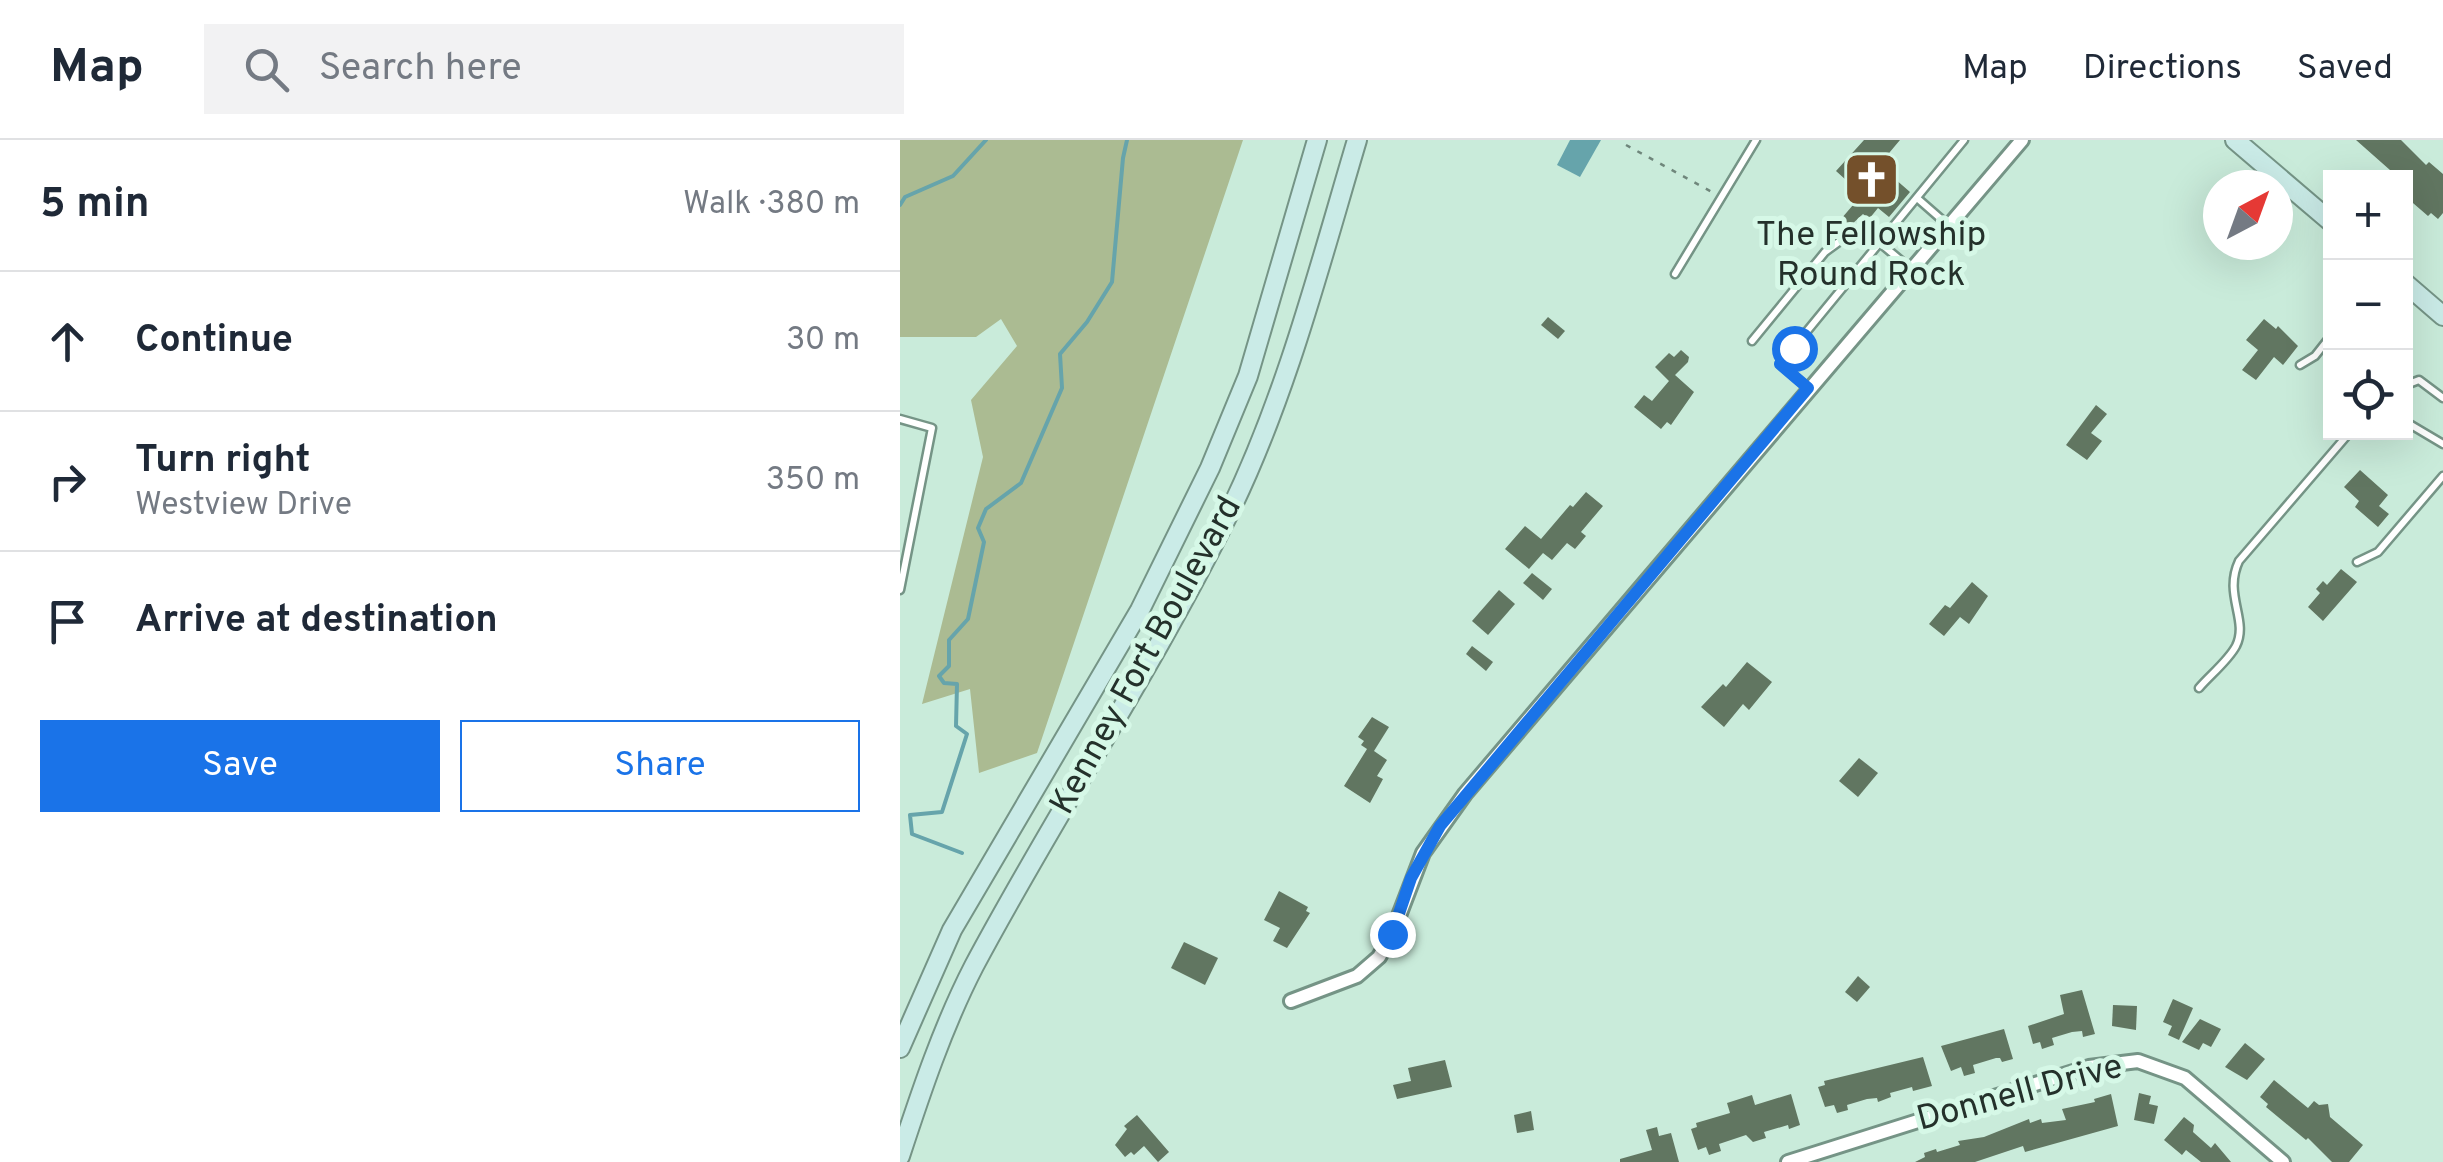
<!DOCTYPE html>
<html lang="en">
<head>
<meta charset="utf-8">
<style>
  :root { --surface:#fff; --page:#f2f2f3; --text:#1f2937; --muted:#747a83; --line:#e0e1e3; --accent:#1a73e8 }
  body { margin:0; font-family:Overpass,sans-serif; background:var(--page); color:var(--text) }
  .controls { position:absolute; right:30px; top:30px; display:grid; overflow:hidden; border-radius:0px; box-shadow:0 10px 40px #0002 }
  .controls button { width:90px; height:90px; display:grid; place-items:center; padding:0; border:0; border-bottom:2px solid var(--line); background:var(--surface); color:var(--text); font:50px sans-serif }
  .compass { position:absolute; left:1303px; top:30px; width:90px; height:90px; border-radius:50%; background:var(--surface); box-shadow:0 10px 40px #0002; rotate:41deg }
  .stop { position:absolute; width:30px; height:30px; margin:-22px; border:8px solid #1a73e8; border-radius:50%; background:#fff }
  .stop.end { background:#1a73e8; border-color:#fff; box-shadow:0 2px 10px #0008 }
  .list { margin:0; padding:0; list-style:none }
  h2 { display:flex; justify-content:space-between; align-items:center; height:130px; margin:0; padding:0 40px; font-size:42px }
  h2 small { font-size:32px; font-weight:400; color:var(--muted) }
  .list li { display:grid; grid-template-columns:65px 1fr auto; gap:30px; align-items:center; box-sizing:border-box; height:140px; padding:0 40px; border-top:2px solid var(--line) }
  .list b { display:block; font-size:38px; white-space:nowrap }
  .list p { margin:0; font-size:32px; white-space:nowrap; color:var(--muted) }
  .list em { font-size:32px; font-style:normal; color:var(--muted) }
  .actions { display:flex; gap:20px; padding:30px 40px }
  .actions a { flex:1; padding:22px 0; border:2px solid var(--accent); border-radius:0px; text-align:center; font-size:35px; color:var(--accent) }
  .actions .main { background:var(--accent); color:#fff }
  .icon { flex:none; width:55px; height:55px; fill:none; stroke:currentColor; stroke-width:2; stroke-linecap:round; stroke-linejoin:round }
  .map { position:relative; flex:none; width:1543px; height:1022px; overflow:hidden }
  header { display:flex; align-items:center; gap:60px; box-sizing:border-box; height:140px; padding:0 50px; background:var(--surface); border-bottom:2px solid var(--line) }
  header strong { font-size:48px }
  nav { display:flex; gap:55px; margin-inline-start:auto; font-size:35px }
  .search { width:700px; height:90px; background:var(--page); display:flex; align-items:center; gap:25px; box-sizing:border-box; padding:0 35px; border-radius:0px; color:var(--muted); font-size:38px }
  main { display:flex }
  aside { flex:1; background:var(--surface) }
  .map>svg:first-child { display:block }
  .green { fill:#abbb92 }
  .water { fill:#66a4ab }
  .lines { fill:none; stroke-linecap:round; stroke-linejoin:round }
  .stream { stroke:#66a4ab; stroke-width:4 }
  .building { fill:#617661 }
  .lane-casing { stroke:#759486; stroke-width:11 }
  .street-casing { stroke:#759486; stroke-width:18 }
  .secondary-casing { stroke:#759486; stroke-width:22 }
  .path { stroke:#6f867b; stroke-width:2.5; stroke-dasharray:5 8; stroke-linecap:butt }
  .lane { stroke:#fff; stroke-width:6 }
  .street { stroke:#fff; stroke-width:12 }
  .secondary { stroke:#caebe7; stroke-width:18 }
  .route { stroke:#1a73e8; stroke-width:12 }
  .labels { text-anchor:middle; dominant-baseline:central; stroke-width:10; stroke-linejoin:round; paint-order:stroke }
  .poi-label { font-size:35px; fill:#24312b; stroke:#d6f8e7 }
  .street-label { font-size:35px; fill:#24312b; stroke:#d6f8e7 }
</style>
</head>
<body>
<header>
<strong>Map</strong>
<div class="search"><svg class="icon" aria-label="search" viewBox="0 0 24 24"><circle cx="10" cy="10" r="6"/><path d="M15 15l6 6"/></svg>Search here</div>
<nav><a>Map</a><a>Directions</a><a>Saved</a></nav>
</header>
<main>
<aside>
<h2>5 min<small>Walk · 380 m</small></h2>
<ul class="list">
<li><svg class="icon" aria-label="ahead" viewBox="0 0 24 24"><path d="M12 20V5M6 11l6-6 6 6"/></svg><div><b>Continue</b></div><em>30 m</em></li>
<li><svg class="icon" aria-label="right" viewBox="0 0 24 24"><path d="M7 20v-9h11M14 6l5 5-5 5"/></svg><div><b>Turn right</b><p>Westview Drive</p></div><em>350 m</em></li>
<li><svg class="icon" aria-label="arrive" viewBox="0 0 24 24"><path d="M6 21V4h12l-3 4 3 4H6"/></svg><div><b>Arrive at destination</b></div></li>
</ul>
<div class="actions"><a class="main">Save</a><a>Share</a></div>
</aside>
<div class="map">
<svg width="1543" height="1022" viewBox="0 0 1543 1022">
  <rect width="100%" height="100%" fill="#c9ebda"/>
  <polygon class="green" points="0,0 343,0 137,613 79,633 70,549 22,564 83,317 71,260 117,206 101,179 76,197 0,197"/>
  <polygon class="water" points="670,0 701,0 680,37 657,25"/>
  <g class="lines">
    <g class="stream">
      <polyline points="0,65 5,57 53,36 86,0"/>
      <polyline points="62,713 12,694 10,675 42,672 67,594 56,586 57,544 44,543 39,536 49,526 49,500 68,479 84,402 78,388 86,369 121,343 162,248 160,214 187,182 212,142 223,18 227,0"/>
    </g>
  </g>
  <g class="building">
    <polygon points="964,0 1000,0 979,25 1010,52 989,77 978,68 969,79 963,74 950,86 941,79 953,65 947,60 956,49 936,31"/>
    <polygon points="1456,0 1501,0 1526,25 1529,22 1543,34 1543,73 1538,79 1531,73 1528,76 1506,57 1506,38 1499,38"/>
    <polygon points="648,177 665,191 658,199 641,185"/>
    <polygon points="1364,179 1376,189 1378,186 1398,206 1383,225 1374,217 1356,240 1342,230 1358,210 1346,200"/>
    <polygon points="781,210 789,217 788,222 775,235 794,252 771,285 767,282 761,289 734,267 744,255 752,261 769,241 755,227 769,213 774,217"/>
    <polygon points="1196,265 1207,274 1191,293 1202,301 1187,320 1166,305"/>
    <polygon points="1460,330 1488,355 1479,366 1489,374 1478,387 1455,367 1459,361 1444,347"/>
    <polygon points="686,352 703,366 681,392 686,396 675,409 667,403 652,420 643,413 629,429 605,409 625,386 641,399 670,365 673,367"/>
    <polygon points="1441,429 1457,442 1423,481 1408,467 1420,453 1416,449 1423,441 1427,445"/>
    <polygon points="632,433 652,449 643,460 623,443"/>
    <polygon points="1072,442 1088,456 1069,484 1060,477 1044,496 1029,484 1045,465 1050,468"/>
    <polygon points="599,450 615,464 588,495 572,481"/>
    <polygon points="572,506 593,522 586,531 566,514"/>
    <polygon points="847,522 872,542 849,570 843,564 824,587 801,567 823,544 826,547"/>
    <polygon points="472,577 489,587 474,611 487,620 477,636 483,639 470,663 444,646 467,609 461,605 464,601 458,597"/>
    <polygon points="959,618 978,633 958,657 939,641"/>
    <polygon points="379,751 408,767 406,771 410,773 387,808 373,801 380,788 364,780"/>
    <polygon points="284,802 318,818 305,845 271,828"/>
    <polygon points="958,836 970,847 957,862 945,852"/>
    <polygon points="1182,850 1195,894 1183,897 1182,891 1172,892 1152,898 1154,905 1142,909 1140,902 1133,904 1128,886 1164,874 1160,855"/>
    <polygon points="1273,859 1293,868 1279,900 1268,895 1272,886 1263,882"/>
    <polygon points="1213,865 1237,866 1236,890 1212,886"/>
    <polygon points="1300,879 1321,889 1311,907 1303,903 1299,910 1282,902"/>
    <polygon points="1104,889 1113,919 1102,922 1100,918 1096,918 1073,925 1075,933 1064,936 1061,927 1051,931 1041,906"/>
    <polygon points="1345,903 1365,919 1347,940 1325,927"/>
    <polygon points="1023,917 1032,946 1013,951 1012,947 990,953 991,957 978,962 977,958 967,959 947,965 948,970 937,973 934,965 925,967 918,947 925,945 924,941"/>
    <polygon points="545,920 552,947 497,959 493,945 511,941 508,928"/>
    <polygon points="1374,940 1408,968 1414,961 1419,965 1428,964 1430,977 1463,1005 1449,1022 1432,1022 1408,998 1406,1000 1366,967 1368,964 1360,957"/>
    <polygon points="1239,953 1251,956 1249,964 1258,966 1254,984 1234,980"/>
    <polygon points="891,954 900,985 889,989 888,985 864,992 866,998 853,1002 846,995 819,1004 821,1011 809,1015 806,1007 798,1010 791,989 797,987 796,983 830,973 827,963 852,955 855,965"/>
    <polygon points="1211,954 1218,986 1125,1012 1123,1006 1075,1022 1015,1022 1025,1017 1024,1013 1036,1009 1037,1012 1060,1005 1058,1001 1084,997 1129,979 1130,983 1141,979 1142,983 1166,980 1162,969 1195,962 1194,959"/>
    <polygon points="631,971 634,990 617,993 614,975"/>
    <polygon points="237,975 269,1012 258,1022 244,1006 234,1015 231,1012 225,1017 215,1005 227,989 224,986"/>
    <polygon points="1284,977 1294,985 1293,992 1311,1008 1315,1003 1331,1022 1301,1022 1286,1010 1282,1015 1264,1000"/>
    <polygon points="757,987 759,996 771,993 779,1022 720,1022 720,1019 752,1010 746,990"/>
  </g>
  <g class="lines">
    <defs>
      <g id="lane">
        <polyline points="1017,58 1049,86"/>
        <polyline points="775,134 856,0"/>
        <polyline points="852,201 925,112 951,93 980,103 1011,129"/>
        <polyline points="1400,225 1415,216 1430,197"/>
        <polyline points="1506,245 1519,240 1543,258"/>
        <polyline points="908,248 880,224 1064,0"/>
        <polyline points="0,279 32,288 0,450"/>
        <polyline points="1506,282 1543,304"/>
        <polyline points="1457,422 1478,412 1543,336"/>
        <path d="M1299 548C1310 535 1328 521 1336 506 1349 480 1323 455 1339 421L1450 292"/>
      </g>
      <g id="street">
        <polyline points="391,861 457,836 479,817 492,794 523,713 565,654 1122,0"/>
        <polyline points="888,1022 1189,927 1238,921 1285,938 1383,1022"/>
      </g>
      <g id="secondary">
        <polyline points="1335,0 1430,81"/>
        <polyline points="1506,144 1543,176"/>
        <polyline points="0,908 52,790 240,470 310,328 348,236 417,0"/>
        <path d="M0 1016C21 952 43 886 74 826 156 672 253 528 330 371 387 254 420 124 457 0"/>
      </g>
    </defs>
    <use href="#lane" class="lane-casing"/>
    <use href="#street" class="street-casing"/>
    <use href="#secondary" class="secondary-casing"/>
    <polyline class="path" points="726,5 812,52"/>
    <use href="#lane" class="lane"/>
    <use href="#street" class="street"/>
    <use href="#secondary" class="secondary"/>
  </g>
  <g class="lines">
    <polyline class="route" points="492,794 511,738 540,686 908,248 880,224 894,208"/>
  </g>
  <defs>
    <symbol id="church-square" viewBox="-11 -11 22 22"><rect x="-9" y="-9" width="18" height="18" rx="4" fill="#74502b" stroke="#d6f8e7"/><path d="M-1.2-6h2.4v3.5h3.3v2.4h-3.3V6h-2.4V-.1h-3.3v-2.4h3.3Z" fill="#fff"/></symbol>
  </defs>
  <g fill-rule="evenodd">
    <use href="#church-square" x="940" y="8" width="63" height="63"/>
  </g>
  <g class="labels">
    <g class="poi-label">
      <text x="971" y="96">The Fellowship<tspan x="971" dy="40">Round Rock</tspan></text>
    </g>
    <g class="street-label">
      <text transform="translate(247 516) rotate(-61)">Kenney Fort Boulevard</text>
      <text transform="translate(1120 954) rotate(-15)">Donnell Drive</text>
    </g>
  </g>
</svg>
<div class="controls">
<button>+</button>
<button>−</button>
<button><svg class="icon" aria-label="locate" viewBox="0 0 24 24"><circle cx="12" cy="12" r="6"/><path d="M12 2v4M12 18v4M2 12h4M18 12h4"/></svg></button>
</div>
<svg class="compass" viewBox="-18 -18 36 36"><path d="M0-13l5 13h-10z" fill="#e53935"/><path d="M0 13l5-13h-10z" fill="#747a83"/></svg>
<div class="stop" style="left:894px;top:208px"></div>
<div class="stop end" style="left:492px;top:794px"></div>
</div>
</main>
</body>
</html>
